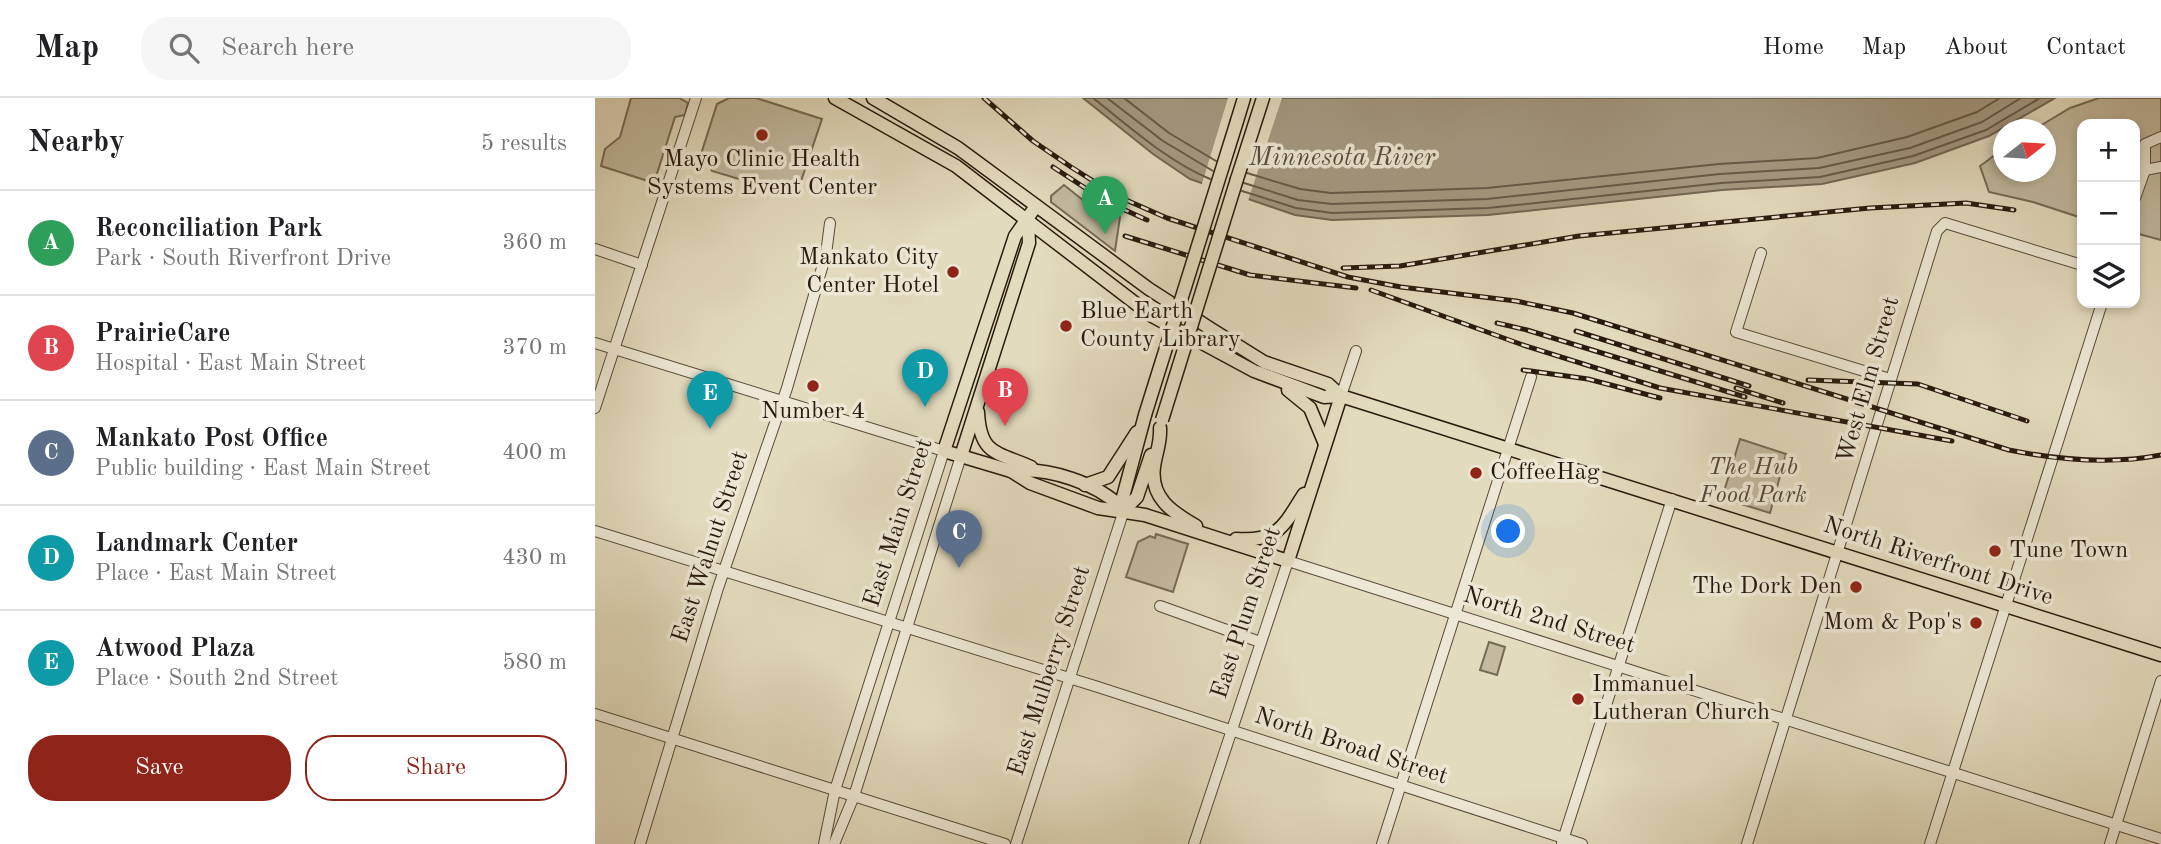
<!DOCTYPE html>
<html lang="en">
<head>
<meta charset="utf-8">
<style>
  :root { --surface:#fff; --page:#f6f6f6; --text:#202124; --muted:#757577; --line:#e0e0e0; --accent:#8f2418 }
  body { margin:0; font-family:"Old Standard TT",serif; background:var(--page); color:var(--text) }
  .controls { position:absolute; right:21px; top:21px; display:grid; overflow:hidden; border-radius:14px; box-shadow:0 4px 10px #0003 }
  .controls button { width:63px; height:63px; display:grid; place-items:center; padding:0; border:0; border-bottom:2px solid var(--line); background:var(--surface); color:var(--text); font:35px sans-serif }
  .compass { position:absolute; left:1398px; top:21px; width:63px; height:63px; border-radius:50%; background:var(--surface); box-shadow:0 4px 10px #0003; rotate:73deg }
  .you { position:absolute; left:914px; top:434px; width:24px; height:24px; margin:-18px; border:5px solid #fff; border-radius:50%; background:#1a73e8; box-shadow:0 0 0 10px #1a73e833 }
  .badge { display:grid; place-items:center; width:46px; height:46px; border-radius:50%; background:var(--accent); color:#fff; font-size:23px; font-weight:700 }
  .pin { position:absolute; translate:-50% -58px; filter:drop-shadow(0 2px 4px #0008) }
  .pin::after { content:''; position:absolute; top:37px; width:24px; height:21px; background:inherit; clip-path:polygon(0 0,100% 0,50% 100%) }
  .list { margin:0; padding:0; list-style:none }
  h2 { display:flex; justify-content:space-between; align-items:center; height:91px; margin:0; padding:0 28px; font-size:30px }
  h2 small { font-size:23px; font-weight:400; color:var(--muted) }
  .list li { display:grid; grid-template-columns:46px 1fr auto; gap:21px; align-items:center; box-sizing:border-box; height:105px; padding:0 28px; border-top:2px solid var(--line) }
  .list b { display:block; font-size:26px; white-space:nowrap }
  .list p { margin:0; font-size:23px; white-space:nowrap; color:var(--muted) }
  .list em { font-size:23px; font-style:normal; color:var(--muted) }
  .actions { display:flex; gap:14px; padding:21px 28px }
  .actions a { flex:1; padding:16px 0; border:2px solid var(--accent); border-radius:28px; text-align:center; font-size:24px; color:var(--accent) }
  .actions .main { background:var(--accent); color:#fff }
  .icon { flex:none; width:38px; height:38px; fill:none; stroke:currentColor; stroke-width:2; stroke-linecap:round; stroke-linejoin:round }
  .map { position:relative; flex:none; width:1566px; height:746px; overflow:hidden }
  header { display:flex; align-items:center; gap:42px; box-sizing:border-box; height:98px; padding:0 35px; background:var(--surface); border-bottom:2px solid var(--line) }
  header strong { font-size:33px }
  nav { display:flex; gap:38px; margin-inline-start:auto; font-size:24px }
  .search { width:490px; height:63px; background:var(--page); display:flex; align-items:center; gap:18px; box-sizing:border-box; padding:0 24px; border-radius:28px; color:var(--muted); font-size:26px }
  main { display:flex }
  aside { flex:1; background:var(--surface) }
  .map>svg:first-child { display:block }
  .green { fill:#c3baa0; stroke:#766a56; stroke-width:2 }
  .water { fill:#a49982; stroke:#736653; stroke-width:2 }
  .pier { fill:#e3dbbe }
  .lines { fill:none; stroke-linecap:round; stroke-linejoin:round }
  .shore { stroke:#665948; stroke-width:2 }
  .minor-casing { stroke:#584a39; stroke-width:12 }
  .major-casing { stroke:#29190d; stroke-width:15 }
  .minor { stroke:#ede8d5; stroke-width:10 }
  .major { stroke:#e3dbbe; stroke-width:12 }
  .rail-casing { stroke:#29190d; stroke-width:5 }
  .rail { stroke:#ede8d5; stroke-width:2.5; stroke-dasharray:8; stroke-linecap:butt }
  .major-bridge-casing { stroke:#29190d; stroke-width:15; stroke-linecap:butt }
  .major-bridge { stroke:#e3dbbe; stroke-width:12 }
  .poi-dot { fill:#8f2418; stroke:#ede8d5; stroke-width:2.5 }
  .labels { text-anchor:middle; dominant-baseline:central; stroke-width:7; stroke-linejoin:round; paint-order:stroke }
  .poi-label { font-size:24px; fill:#29190d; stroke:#ede8d5; text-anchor:start }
  .street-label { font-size:24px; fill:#29190d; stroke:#ede8d5 }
  .park-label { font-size:24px; font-style:italic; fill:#574939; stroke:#ede8d5 }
  .water-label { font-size:26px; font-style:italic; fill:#5a4c3c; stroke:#ede8d5 }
</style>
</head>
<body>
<header>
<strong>Map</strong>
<div class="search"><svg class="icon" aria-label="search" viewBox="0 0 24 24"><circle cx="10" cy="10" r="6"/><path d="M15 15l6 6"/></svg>Search here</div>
<nav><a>Home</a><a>Map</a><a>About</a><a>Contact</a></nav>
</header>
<main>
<aside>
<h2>Nearby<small>5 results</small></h2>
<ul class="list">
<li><span class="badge" style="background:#2e9e5b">A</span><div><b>Reconciliation Park</b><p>Park · South Riverfront Drive</p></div><em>360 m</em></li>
<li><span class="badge" style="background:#e0444e">B</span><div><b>PrairieCare</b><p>Hospital · East Main Street</p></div><em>370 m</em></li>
<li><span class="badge" style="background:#5c6f8a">C</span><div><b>Mankato Post Office</b><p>Public building · East Main Street</p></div><em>400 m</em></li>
<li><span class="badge" style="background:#0f9aa8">D</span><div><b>Landmark Center</b><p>Place · East Main Street</p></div><em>430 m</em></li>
<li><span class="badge" style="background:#0f9aa8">E</span><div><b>Atwood Plaza</b><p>Place · South 2nd Street</p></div><em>580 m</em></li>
</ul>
<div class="actions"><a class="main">Save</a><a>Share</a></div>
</aside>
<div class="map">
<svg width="1566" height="746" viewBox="0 0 1566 746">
  <rect width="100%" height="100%" fill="#e3dbbe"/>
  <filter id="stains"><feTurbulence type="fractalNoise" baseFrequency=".00286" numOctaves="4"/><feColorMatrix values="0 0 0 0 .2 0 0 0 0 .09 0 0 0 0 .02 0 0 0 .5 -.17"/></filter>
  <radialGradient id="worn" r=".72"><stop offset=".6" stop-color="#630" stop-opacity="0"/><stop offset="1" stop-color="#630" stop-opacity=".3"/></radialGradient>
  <g class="green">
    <polygon points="36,0 84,0 93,5 90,17 80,19 59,85 6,68 10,51 25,39"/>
    <polygon points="134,0 161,0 227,21 201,98 117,73 107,53 122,6"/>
    <polygon points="1504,0 1566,0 1566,142 1540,135 1540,26 1487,26 1487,120 1438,104 1394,94 1385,68 1408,51 1408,74 1450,74 1450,32 1440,31 1475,10"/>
    <polygon points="469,87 489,103 525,119 520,153 456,104 456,98"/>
    <polygon points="1145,341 1191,356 1175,415 1127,400"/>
    <polygon points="561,436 593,446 578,494 531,479 543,444 555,438 560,440"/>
    <polygon points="894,544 910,549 902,577 885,572"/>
  </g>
  <polygon class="water" points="488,0 1460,0 1394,38 1320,65 1227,86 1127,92 893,117 737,122 700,117 595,81 558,56"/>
  <polygon class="pier" points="633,0 687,0 652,106 606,89"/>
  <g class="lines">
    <g class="shore">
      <path d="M498 0C535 29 572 63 615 81"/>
      <polyline points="512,0 568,43 618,73"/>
      <polyline points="529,0 574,35 621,63"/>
      <polyline points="652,75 705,91 736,95 804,93 892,90 1124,66 1222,60 1312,39 1382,14 1405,0"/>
      <polyline points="649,85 703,102 737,106 892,101 1125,76 1224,70 1315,50 1387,24 1426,0"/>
      <polyline points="647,93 701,110 737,115 893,110 1126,85 1225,79 1318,58 1391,32 1445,0"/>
    </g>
    <defs>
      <g id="minor">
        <polyline points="1550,72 1566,69"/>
        <polyline points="1540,100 1550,72 1550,46 1566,39"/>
        <polyline points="0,151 47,167"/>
        <polyline points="1166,155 1141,234 1295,281"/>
        <polyline points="0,245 349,353 240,692 229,746"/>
        <polyline points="746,298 761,253"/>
        <polyline points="0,310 101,0"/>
        <polyline points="0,433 503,589 987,746"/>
        <polyline points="565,508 665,544"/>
        <polyline points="0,616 410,746"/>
        <polyline points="967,745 1077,401"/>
        <polyline points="45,746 123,490 192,290 231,156 235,125"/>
        <polyline points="239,746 259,698 366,358"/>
        <polyline points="421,746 529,412"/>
        <polyline points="599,746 693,463 1566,741"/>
        <polyline points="787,746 936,279"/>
        <polyline points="1152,746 1342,133 1350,125 1487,167"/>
        <polyline points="1335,746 1507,205"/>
        <polyline points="1515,746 1566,583"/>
      </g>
      <g id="major">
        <polyline points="240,0 361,68 557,218 659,273 729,299 746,298 1566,557"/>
        <polyline points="278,0 363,50 554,191 616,231 669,264 733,286 746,298"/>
        <polyline points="642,23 649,0"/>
        <polyline points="642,81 668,0"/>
        <polyline points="441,108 420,138 349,353 416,373 435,385 503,410 550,417 693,463 746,298"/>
        <polyline points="693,292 715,310 730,346"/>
        <path d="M383 314C385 357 402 354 436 369"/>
        <path d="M565 330C566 345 561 354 559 369 555 400 577 414 601 428"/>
        <polyline points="366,358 434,145 433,122"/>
        <path d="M416 373C454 369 503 385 529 412"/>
        <polyline points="490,387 513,379 542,334"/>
        <polyline points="529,412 542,399 556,357"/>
        <polyline points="529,412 528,399 550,317"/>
        <path d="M641 441C683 444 688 429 709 396"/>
      </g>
    </defs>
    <use href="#minor" class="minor-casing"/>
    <use href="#major" class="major-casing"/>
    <use href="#minor" class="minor"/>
    <use href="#major" class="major"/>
    <defs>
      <g id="rail">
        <path d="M389 0 438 43 476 69 522 98 572 120 753 179 806 189 921 203 978 215 1414 352C1464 362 1515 367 1566 357"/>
        <polyline points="458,69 510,103 552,122"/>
        <polyline points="530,138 655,177 761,190"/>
        <polyline points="748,170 805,168 984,138 1275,110 1371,105 1419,112"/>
        <polyline points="776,192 928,247 1065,290 1357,343"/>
        <polyline points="902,225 932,232 1150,299"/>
        <polyline points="981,233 1154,288"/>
        <polyline points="928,272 993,281 1065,300"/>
        <polyline points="1213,282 1323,286 1432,323"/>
        <polyline points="1141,290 1188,305"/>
      </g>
    </defs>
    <use href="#rail" class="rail-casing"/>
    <use href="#rail" class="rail"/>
    <defs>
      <g id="major-bridge">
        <polyline points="550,317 642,23"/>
        <polyline points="567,322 642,81"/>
      </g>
    </defs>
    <use href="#major-bridge" class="major-bridge-casing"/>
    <use href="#major-bridge" class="major-bridge"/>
  </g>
  <g class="poi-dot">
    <circle cx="167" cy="37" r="7"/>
    <circle cx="358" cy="174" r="7"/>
    <circle cx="471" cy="228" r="7"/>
    <circle cx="218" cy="288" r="7"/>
    <circle cx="881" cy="375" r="7"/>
    <circle cx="1400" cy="453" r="7"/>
    <circle cx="1261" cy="489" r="7"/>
    <circle cx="1381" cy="525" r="7"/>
    <circle cx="983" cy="601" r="7"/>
  </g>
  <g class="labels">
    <g class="poi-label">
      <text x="167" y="62" text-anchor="middle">Mayo Clinic Health<tspan x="167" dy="28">Systems Event Center</tspan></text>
      <text x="344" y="160" text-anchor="end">Mankato City<tspan x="344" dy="28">Center Hotel</tspan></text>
      <text x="485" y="214">Blue Earth<tspan x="485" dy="28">County Library</tspan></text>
      <text x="218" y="314" text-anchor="middle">Number 4</text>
      <text x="895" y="375">CoffeeHag</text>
      <text x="1414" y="453">Tune Town</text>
      <text x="1247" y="489" text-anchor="end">The Dork Den</text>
      <text x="1367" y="525" text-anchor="end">Mom &amp; Pop's</text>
      <text x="997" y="587">Immanuel<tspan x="997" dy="28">Lutheran Church</tspan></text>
    </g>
    <g class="street-label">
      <text transform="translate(1274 282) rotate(-74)">West Elm Street</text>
      <text transform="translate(304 425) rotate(-72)">East Main Street</text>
      <text transform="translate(116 449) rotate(-72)">East Walnut Street</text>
      <text transform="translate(1343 464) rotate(18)">North Riverfront Drive</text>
      <text transform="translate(652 515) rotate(-72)">East Plum Street</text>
      <text transform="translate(954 523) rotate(17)">North 2nd Street</text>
      <text transform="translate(455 573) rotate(-72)">East Mulberry Street</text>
      <text transform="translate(756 649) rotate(18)">North Broad Street</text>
    </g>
    <g class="park-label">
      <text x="1158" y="370">The Hub<tspan x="1158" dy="28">Food Park</tspan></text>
    </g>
    <g class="water-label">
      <text x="747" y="60">Minnesota River</text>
    </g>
  </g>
  <rect width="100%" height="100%" filter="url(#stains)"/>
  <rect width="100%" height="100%" fill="url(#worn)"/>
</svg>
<div class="controls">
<button>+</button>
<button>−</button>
<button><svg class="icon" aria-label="layers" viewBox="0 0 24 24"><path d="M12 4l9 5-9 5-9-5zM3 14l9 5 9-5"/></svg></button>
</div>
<svg class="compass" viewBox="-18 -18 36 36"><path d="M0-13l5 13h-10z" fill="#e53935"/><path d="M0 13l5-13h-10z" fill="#757577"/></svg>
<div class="you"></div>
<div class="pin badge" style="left:510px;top:136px;background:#2e9e5b">A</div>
<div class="pin badge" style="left:410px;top:328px;background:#e0444e">B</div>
<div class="pin badge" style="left:364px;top:470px;background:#5c6f8a">C</div>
<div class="pin badge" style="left:330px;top:309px;background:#0f9aa8">D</div>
<div class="pin badge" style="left:115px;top:331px;background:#0f9aa8">E</div>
</div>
</main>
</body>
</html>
